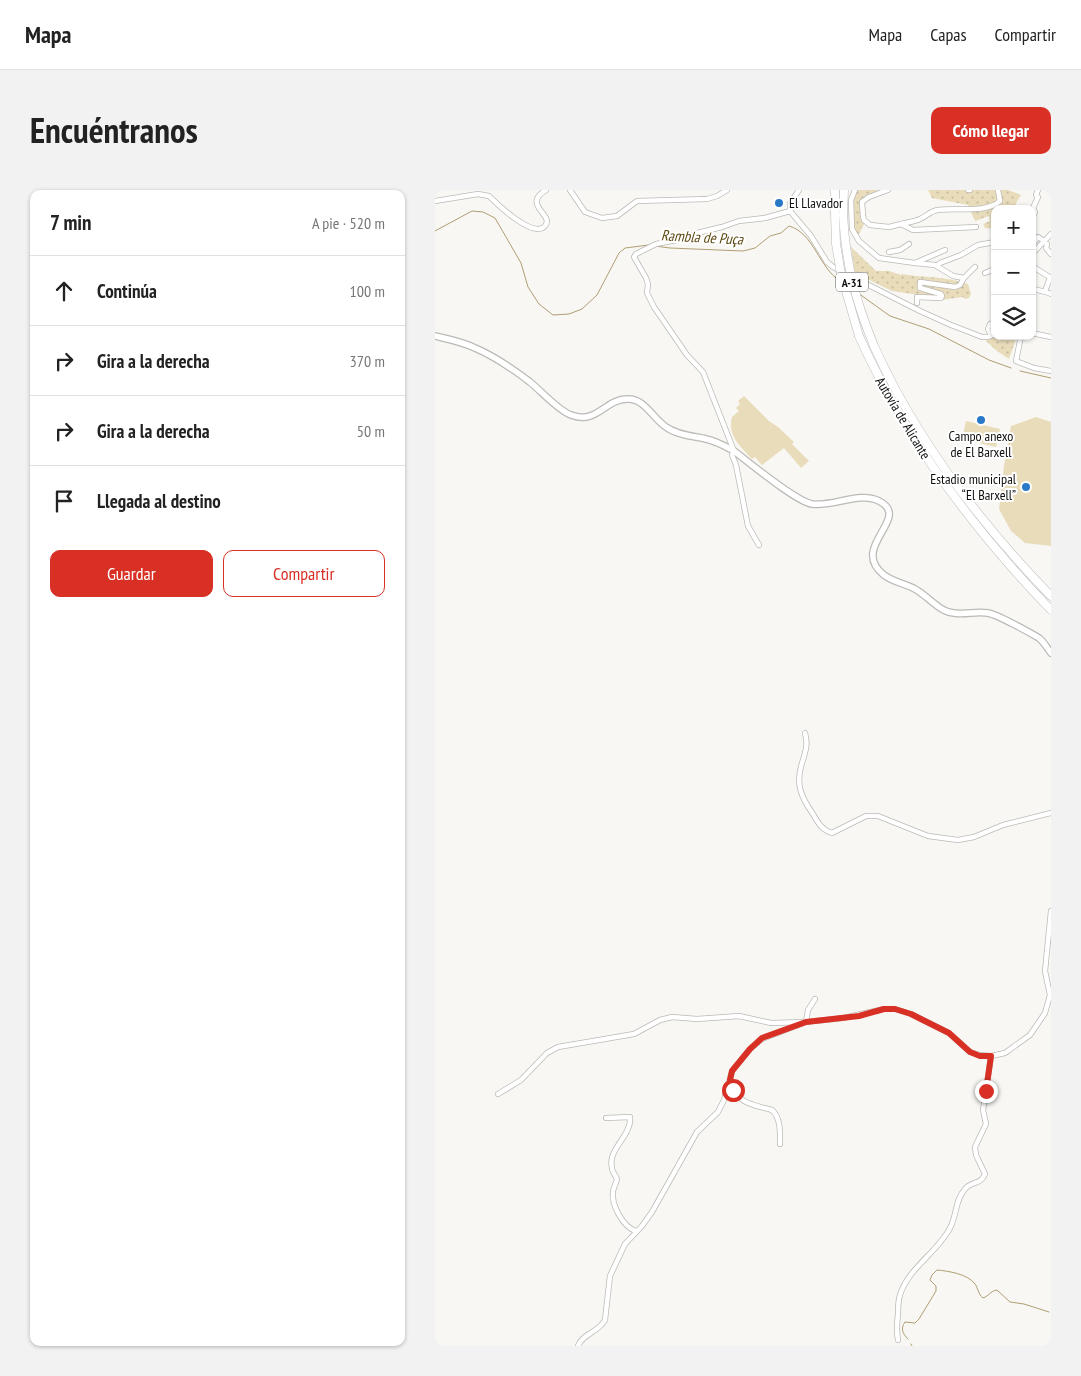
<!DOCTYPE html>
<html lang="es">
<head>
<meta charset="utf-8">
<style>
  :root { --surface:#fff; --page:#f2f2f2; --text:#222; --muted:#767676; --line:#e0e0e0; --accent:#d93025 }
  body { margin:0; font-family:"PT Sans Narrow",sans-serif; background:var(--page); color:var(--text) }
  .controls { position:absolute; right:15px; top:15px; display:grid; overflow:hidden; border-radius:10px; box-shadow:0 1px 4px #0004 }
  .controls button { width:45px; height:45px; display:grid; place-items:center; padding:0; border:0; border-bottom:1px solid var(--line); background:var(--surface); color:var(--text); font:25px sans-serif }
  .stop { position:absolute; width:15px; height:15px; margin:-11px; border:4px solid #d93025; border-radius:50%; background:#fff }
  .stop.end { background:#d93025; border-color:#fff; box-shadow:0 1px 5px #0008 }
  .list { margin:0; padding:0; list-style:none }
  h2 { display:flex; justify-content:space-between; align-items:center; height:65px; margin:0; padding:0 20px; font-size:21px }
  h2 small { font-size:16px; font-weight:400; color:var(--muted) }
  .list li { display:grid; grid-template-columns:32px 1fr auto; gap:15px; align-items:center; box-sizing:border-box; height:70px; padding:0 20px; border-top:1px solid var(--line) }
  .list b { display:block; font-size:19px; white-space:nowrap }
  .list em { font-size:16px; font-style:normal; color:var(--muted) }
  .actions { display:flex; gap:10px; padding:15px 20px }
  .actions a { flex:1; padding:11px 0; border:1px solid var(--accent); border-radius:10px; text-align:center; font-size:18px; color:var(--accent) }
  .actions .main { background:var(--accent); color:#fff }
  .icon { flex:none; width:28px; height:28px; fill:none; stroke:currentColor; stroke-width:2; stroke-linecap:round; stroke-linejoin:round }
  .map { position:relative; flex:none; width:616px; height:1156px; overflow:hidden; border-radius:10px }
  header { display:flex; align-items:center; gap:30px; box-sizing:border-box; height:70px; padding:0 25px; background:var(--surface); border-bottom:1px solid var(--line) }
  header strong { font-size:24px }
  nav { display:flex; gap:28px; margin-inline-start:auto; font-size:18px }
  .intro { display:flex; align-items:center; justify-content:space-between; box-sizing:border-box; height:120px; padding:0 30px }
  h1 { margin:0; font-size:35px }
  .button { padding:12px 22px; border-radius:10px; background:var(--accent); color:#fff; font-size:18px; font-weight:700 }
  main { display:flex; gap:30px; padding:0 30px }
  aside { flex:1; background:var(--surface); border-radius:10px; box-shadow:0 1px 4px #0004 }
  .map>svg:first-child { display:block }
  .grass { fill:url(#grass-dots) }
  .garden { fill:#e9dcbb }
  .lines { fill:none; stroke-linecap:round; stroke-linejoin:round }
  .stream { stroke:#b09e72; stroke-width:1 }
  .street-casing { stroke:#bbbab7; stroke-width:6 }
  .secondary-casing { stroke:#bbbab7; stroke-width:8 }
  .highway-casing { stroke:#bbbab7; stroke-width:9 }
  .street { stroke:#fff; stroke-width:4.5 }
  .secondary { stroke:#fff; stroke-width:5.5 }
  .highway { stroke:#fff; stroke-width:8 }
  .highway-bridge-casing { stroke:#bbbab7; stroke-width:9; stroke-linecap:butt }
  .highway-bridge { stroke:#fff; stroke-width:8 }
  .route { stroke:#d93025; stroke-width:6 }
  .poi-dot { fill:#2879c7; stroke:#fff; stroke-width:2 }
  .labels { text-anchor:middle; dominant-baseline:central; stroke-width:4; stroke-linejoin:round; paint-order:stroke }
  .shield { fill:#fff; stroke:#585756; stroke-width:1 }
  .shield-label { font-size:12px; font-weight:bold; fill:#100f0e }
  .poi-label { font-size:14px; fill:#100f0e; stroke:#fff; text-anchor:start }
  .street-label { font-size:14px; fill:#100f0e; stroke:#fff }
  .water-label { font-size:15px; font-style:italic; fill:#5d4912; stroke:#fff }
</style>
</head>
<body>
<header>
<strong>Mapa</strong>
<nav><a>Mapa</a><a>Capas</a><a>Compartir</a></nav>
</header>
<div class="intro"><h1>Encuéntranos</h1><a class="button">Cómo llegar</a></div>
<main>
<aside>
<h2>7 min<small>A pie · 520 m</small></h2>
<ul class="list">
<li><svg class="icon" aria-label="ahead" viewBox="0 0 24 24"><path d="M12 20V5M6 11l6-6 6 6"/></svg><div><b>Continúa</b></div><em>100 m</em></li>
<li><svg class="icon" aria-label="right" viewBox="0 0 24 24"><path d="M7 20v-9h11M14 6l5 5-5 5"/></svg><div><b>Gira a la derecha</b></div><em>370 m</em></li>
<li><svg class="icon" aria-label="right" viewBox="0 0 24 24"><path d="M7 20v-9h11M14 6l5 5-5 5"/></svg><div><b>Gira a la derecha</b></div><em>50 m</em></li>
<li><svg class="icon" aria-label="arrive" viewBox="0 0 24 24"><path d="M6 21V4h12l-3 4 3 4H6"/></svg><div><b>Llegada al destino</b></div></li>
</ul>
<div class="actions"><a class="main">Guardar</a><a>Compartir</a></div>
</aside>
<div class="map">
<svg width="616" height="1156" viewBox="0 0 616 1156">
  <defs>
    <pattern id="grass-dots" width="8" height="8" patternUnits="userSpaceOnUse" patternTransform="scale(1.25)"><rect width="8" height="8" fill="#e9dcbb"/><path d="M2 2h.1M6 6h.1" fill="none" stroke="#c7bca0" stroke-width="1.8" stroke-linecap="round"/></pattern>
  </defs>
  <rect width="100%" height="100%" fill="#f8f7f4"/>
  <g class="grass">
    <path d="M422 0H442V2C438 3 434 4 430 6 422 12 424 25 430 32L423 46 418 38V11Z"/>
    <polygon points="493,0 573,0 586,5 581,13 581,19 560,19 560,39 550,38 548,34 555,31 554,26 540,31 533,15 497,8"/>
    <path d="M416 57 441 81H454L466 85 467 84C489 88 512 86 533 94L536 104 534 108 531 109 527 107 500 111 478 104 457 101 420 83Z"/>
    <polygon points="563,146 582,146 574,169 562,161 550,150"/>
  </g>
  <g class="garden">
    <path d="M309 206 334 231 343 237 359 252 357 254 374 271 366 278 349 258 327 275 320 267 317 269C305 256 292 245 297 227L304 221 301 218 305 214 303 211Z"/>
    <polygon points="601,227 616,232 616,356 590,353 576,341 564,319 569,276 576,236"/>
    <polygon points="531,231 565,239 561,257 527,249"/>
  </g>
  <g class="lines">
    <g class="stream">
      <polyline points="0,41 37,21 48,22 60,28 86,73 93,97 104,114 118,125 134,124 147,119 162,105 184,63 190,58 214,55"/>
      <path d="M220 56 235 58 308 61 320 58 335 46 346 43 354 36C379 43 384 78 405 91"/>
      <polyline points="423,103 455,126 494,139 554,170 576,178"/>
      <polyline points="585,181 616,188"/>
      <path d="M473 1149C468 1144 465 1139 470 1132L480 1133 484 1129 501 1101V1096L495 1090 497 1085 502 1080C513 1081 533 1084 540 1094 543 1098 543 1104 548 1108 554 1106 555 1101 562 1100L575 1112 589 1114 614 1122"/>
      <polyline points="476,1154 477,1156"/>
    </g>
    <defs>
      <g id="street">
        <polyline points="135,0 150,22 167,28 182,26 202,11 272,9 282,6 292,0"/>
        <polyline points="364,0 355,13 355,21 376,46 392,72 398,77 485,121 516,135 547,147 553,147 558,145"/>
        <polyline points="420,0 416,10 417,39 424,51 444,68 480,73 510,60"/>
        <polyline points="453,0 434,7 427,12 428,26 429,30 435,35 454,37 466,34 478,40 541,37"/>
        <polyline points="533,0 535,0"/>
        <path d="M0 11 43 4 54 6C62 14 98 49 110 36 120 25 86 15 111 0"/>
        <polyline points="597,28 600,22 598,18 603,7 601,5 603,0"/>
        <path d="M466 34C472 32 479 32 485 29 492 26 495 21 503 20 520 17 551 24 565 11L563 0"/>
        <polyline points="600,51 603,47 609,51"/>
        <polyline points="612,54 611,58 616,64"/>
        <polyline points="454,62 465,60 474,54"/>
        <polyline points="597,64 616,44"/>
        <polyline points="480,73 500,75 518,86 529,88 540,77"/>
        <polyline points="502,76 505,73 526,65 543,55 560,52"/>
        <polyline points="597,76 616,88"/>
        <polyline points="550,83 557,80 560,82"/>
        <path d="M597 98C604 102 609 100 616 104"/>
        <polyline points="610,101 615,88"/>
        <polyline points="482,113 482,107 506,108 507,106 506,104 485,98 485,92 520,97 525,95 529,88"/>
        <polyline points="597,143 616,147"/>
        <polyline points="559,145 555,143 553,139 555,134 560,132"/>
        <polyline points="586,146 581,171 599,178 616,181"/>
        <polyline points="324,355 313,336 301,275 297,265 299,261 268,182 252,165 219,117 212,103 213,94 211,88 199,67 201,64 221,54 252,48 262,43 287,37 304,31 330,28 355,21"/>
        <path d="M370 543C373 553 371 560 368 570 360 592 365 606 378 624 383 633 387 640 397 643L431 626H443L493 646 523 650 539 647 568 635 616 623"/>
        <path d="M295 891C304 915 316 914 337 920 346 928 345 943 345 954"/>
        <polyline points="63,904 86,890 112,863 123,857 199,844 225,830 237,827 262,829 304,826 336,833 371,832 373,820 380,809"/>
        <path d="M171 928 195 927C197 946 172 959 177 978 177 982 181 986 182 989 181 993 179 997 178 1001 176 1015 188 1037 201 1041"/>
        <path d="M463 1150C461 1140 462 1133 463 1124 463 1117 463 1111 465 1105 473 1078 503 1062 515 1038 522 1025 520 1010 530 999 536 991 546 995 550 984L541 965 540 957 551 934 548 920 556 866"/>
        <path d="M143 1156C147 1144 164 1142 170 1130L175 1086 190 1054 207 1036 217 1022 262 942 283 922 289 910 297 881 315 859 327 849 371 832 408 828 449 819H460L476 824 514 843 535 862 545 865 556 866 570 863 595 845 610 823 615 805 610 781 616 721"/>
      </g>
      <path id="secondary" d="M0 146C13 149 28 152 40 158 59 166 78 179 95 192 106 201 124 221 136 225 162 235 170 209 192 209 210 208 217 228 231 237 242 245 258 246 271 249 281 251 290 256 299 261 315 273 360 311 377 314 397 317 426 301 444 311 478 328 413 357 449 385 458 392 471 394 480 399 493 406 504 422 519 423 530 425 541 421 553 423 563 425 594 442 604 448 609 452 612 458 616 463"/>
      <g id="highway">
        <polyline points="400,23 400,0"/>
        <polyline points="408,25 409,0"/>
        <path d="M424 146C470 249 538 339 616 420"/>
        <path d="M439 156C481 249 545 333 616 406"/>
      </g>
    </defs>
    <use href="#street" class="street-casing"/>
    <use href="#secondary" class="secondary-casing"/>
    <use href="#highway" class="highway-casing"/>
    <use href="#street" class="street"/>
    <use href="#secondary" class="secondary"/>
    <use href="#highway" class="highway"/>
    <defs>
      <g id="highway-bridge">
        <polyline points="400,23 401,54 406,84 424,146"/>
        <path d="M408 25C411 75 420 109 439 156"/>
      </g>
    </defs>
    <use href="#highway-bridge" class="highway-bridge-casing"/>
    <use href="#highway-bridge" class="highway-bridge"/>
  </g>
  <g class="lines">
    <polyline class="route" points="298,900 295,890 297,881 315,859 327,848 371,832 424,826 449,819 460,819 476,824 514,843 535,862 545,866 556,866 551,901"/>
  </g>
  <g class="poi-dot">
    <circle cx="344" cy="13" r="5"/>
    <circle cx="546" cy="230" r="5"/>
    <circle cx="591" cy="297" r="5"/>
  </g>
  <g class="labels">
    <rect class="shield" x="401" y="82.5" width="32" height="19" rx="4"/>
    <g class="shield-label">
      <text x="417" y="92">A-31</text>
    </g>
    <g class="poi-label">
      <text x="354" y="13">El Llavador</text>
      <text x="546" y="246" text-anchor="middle">Campo anexo<tspan x="546" dy="16">de El Barxell</tspan></text>
      <text x="581" y="289" text-anchor="end">Estadio municipal<tspan x="581" dy="16">“El Barxell”</tspan></text>
    </g>
    <g class="street-label">
      <text transform="translate(468 228) rotate(59)">Autovía de Alicante</text>
    </g>
    <g class="water-label">
      <text transform="translate(267 47) rotate(3)">Rambla de Puça</text>
    </g>
  </g>
</svg>
<div class="controls">
<button>+</button>
<button>−</button>
<button><svg class="icon" aria-label="layers" viewBox="0 0 24 24"><path d="M12 4l9 5-9 5-9-5zM3 14l9 5 9-5"/></svg></button>
</div>
<div class="stop" style="left:298px;top:900px"></div>
<div class="stop end" style="left:551px;top:901px"></div>
</div>
</main>
</body>
</html>
